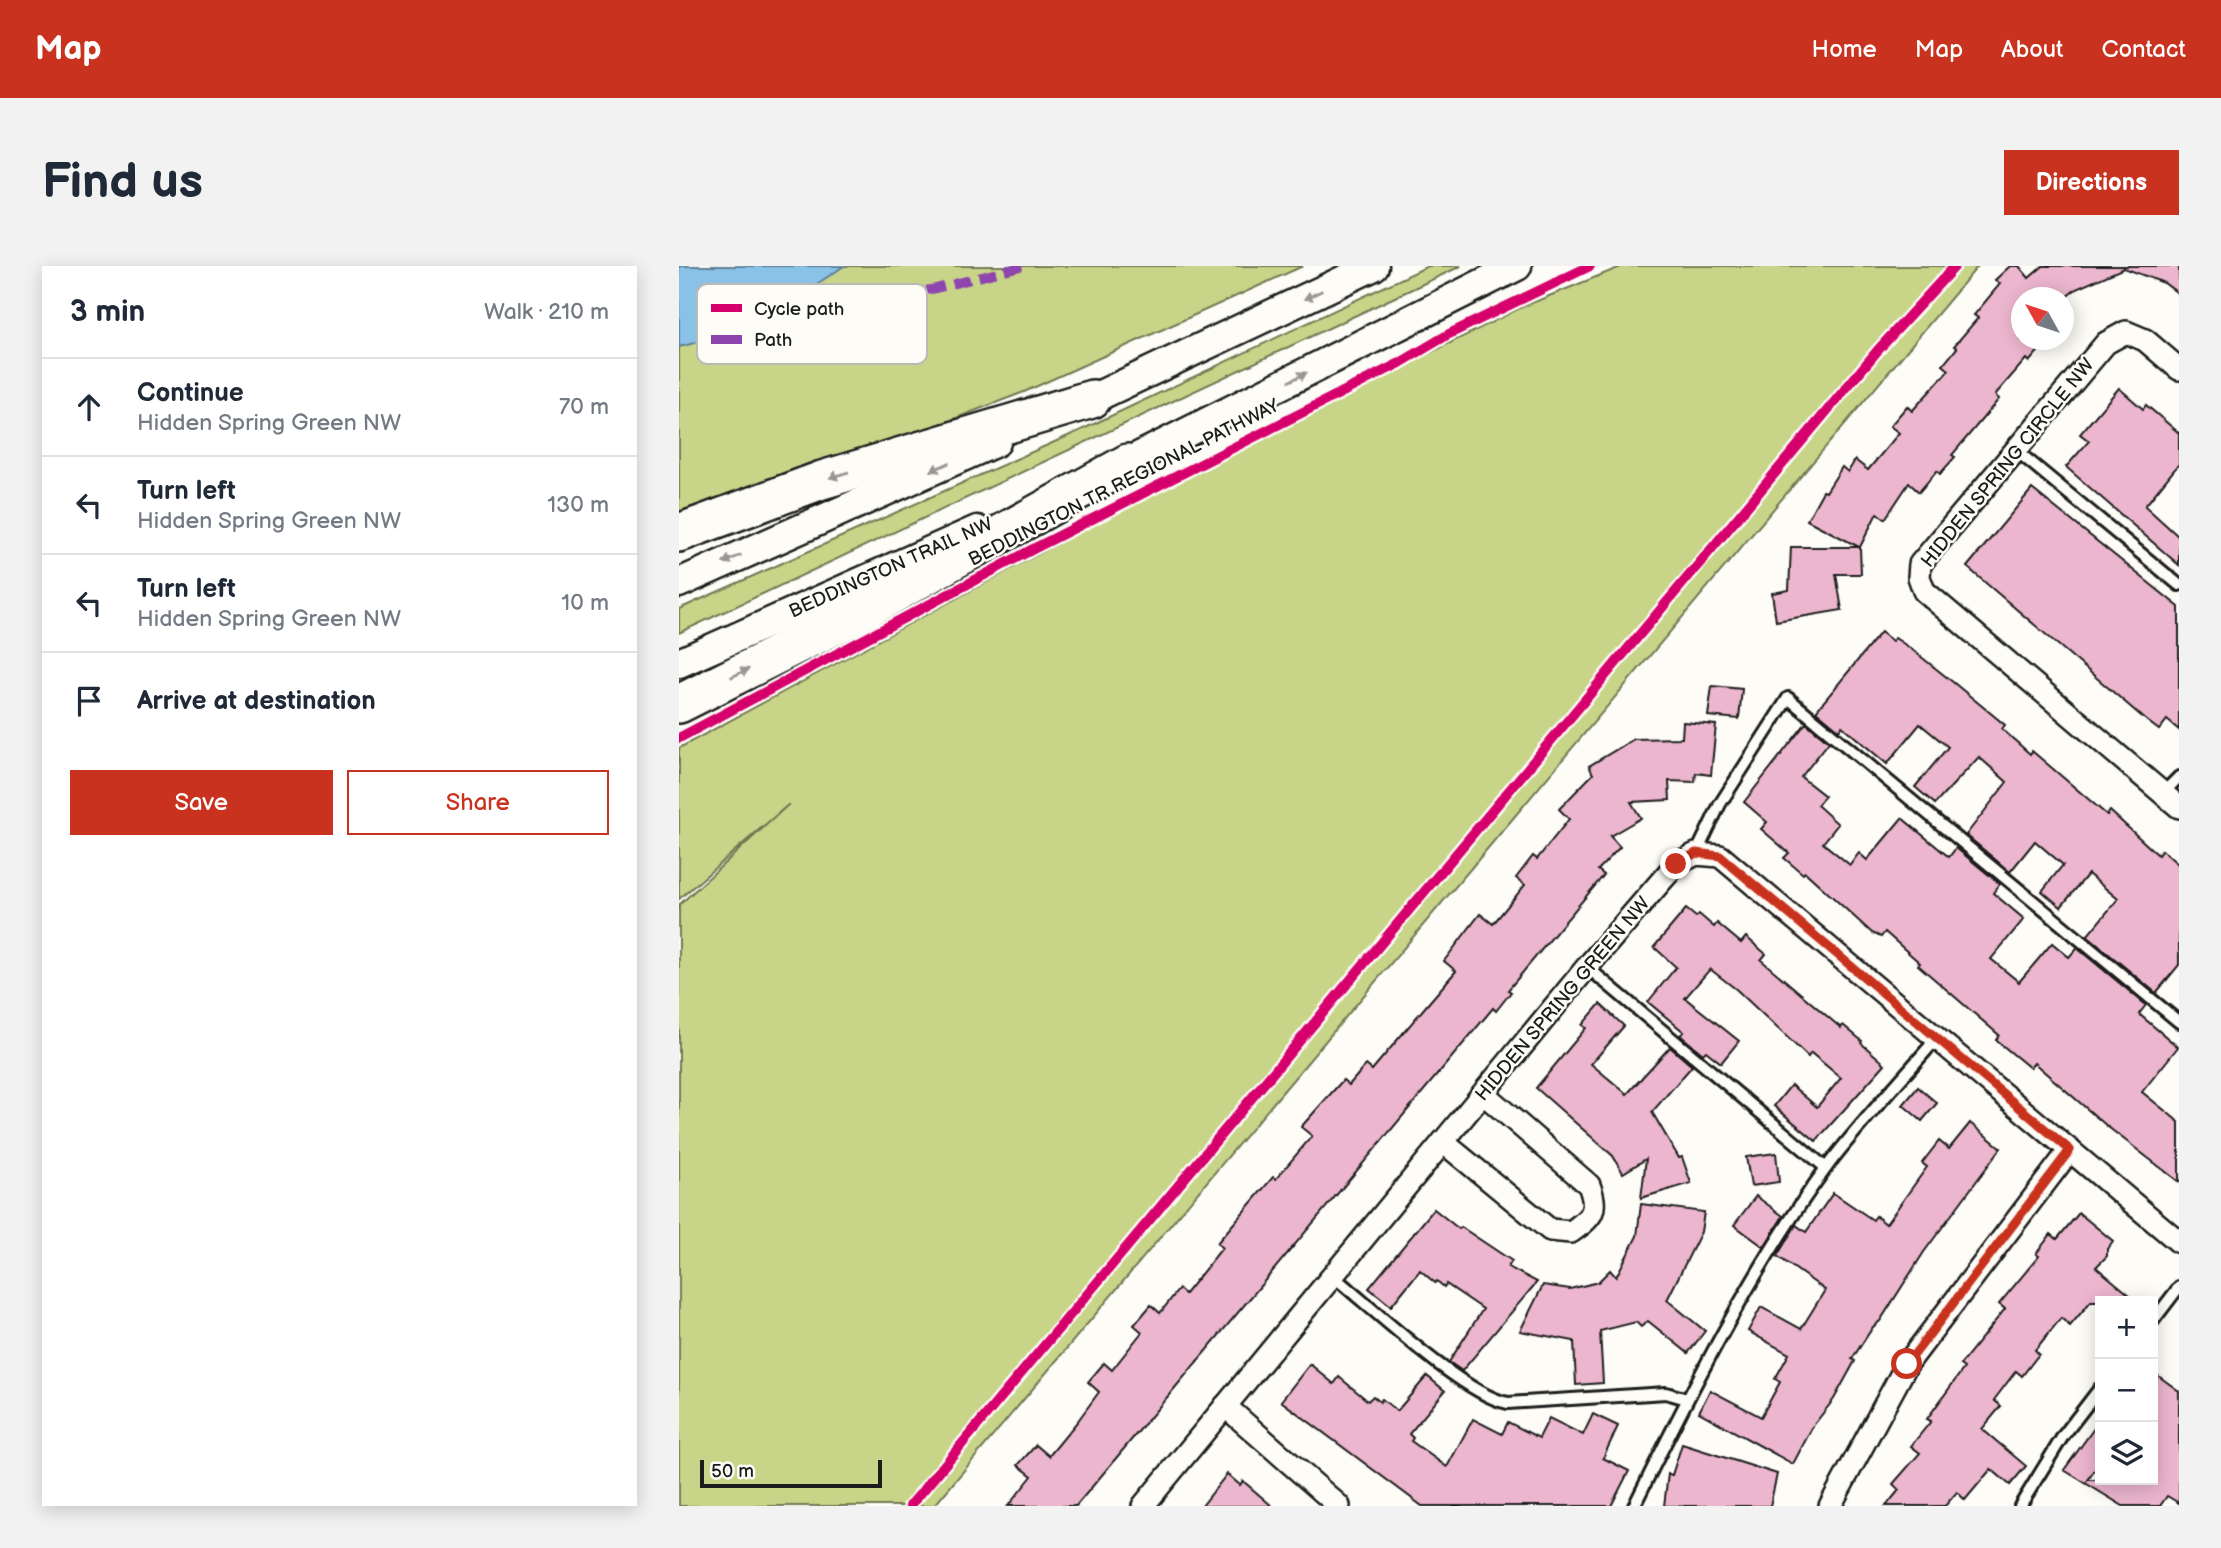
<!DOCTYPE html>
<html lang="en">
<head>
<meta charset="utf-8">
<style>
  :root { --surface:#fff; --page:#f2f2f3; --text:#1f2937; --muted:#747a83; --line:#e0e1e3; --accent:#c8321e }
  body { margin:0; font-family:"Balsamiq Sans",sans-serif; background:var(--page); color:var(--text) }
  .controls { position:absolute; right:21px; bottom:21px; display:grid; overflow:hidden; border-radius:0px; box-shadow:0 4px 18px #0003 }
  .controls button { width:63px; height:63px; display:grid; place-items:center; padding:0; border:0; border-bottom:2px solid var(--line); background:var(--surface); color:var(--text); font:35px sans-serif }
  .compass { position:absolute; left:1332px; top:21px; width:63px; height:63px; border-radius:50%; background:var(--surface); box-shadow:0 4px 18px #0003; rotate:310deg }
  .scale { position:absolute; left:21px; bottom:18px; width:182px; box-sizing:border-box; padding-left:7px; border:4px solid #1c1c1c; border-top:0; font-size:19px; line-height:24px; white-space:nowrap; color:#1c1c1c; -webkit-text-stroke:5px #fdfcf7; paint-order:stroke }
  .stop { position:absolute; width:21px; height:21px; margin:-16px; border:5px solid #c8321e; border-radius:50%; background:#fff }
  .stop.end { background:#c8321e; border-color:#fff; box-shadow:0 2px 7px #0008 }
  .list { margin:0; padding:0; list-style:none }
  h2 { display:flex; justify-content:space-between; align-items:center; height:91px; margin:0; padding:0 28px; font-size:30px }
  h2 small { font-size:23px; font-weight:400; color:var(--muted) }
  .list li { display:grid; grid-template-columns:46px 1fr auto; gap:21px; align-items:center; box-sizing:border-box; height:98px; padding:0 28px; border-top:2px solid var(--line) }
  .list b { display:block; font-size:26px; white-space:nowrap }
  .list p { margin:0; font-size:23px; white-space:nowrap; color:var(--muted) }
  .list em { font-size:23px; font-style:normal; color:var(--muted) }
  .actions { display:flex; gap:14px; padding:21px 28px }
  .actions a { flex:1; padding:16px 0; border:2px solid var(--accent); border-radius:0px; text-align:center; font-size:24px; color:var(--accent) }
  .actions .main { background:var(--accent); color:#fff }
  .icon { flex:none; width:38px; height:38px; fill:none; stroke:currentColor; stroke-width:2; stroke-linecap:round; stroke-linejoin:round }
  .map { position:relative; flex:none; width:1500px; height:1240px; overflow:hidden; border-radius:0px }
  header { display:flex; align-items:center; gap:42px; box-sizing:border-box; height:98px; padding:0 35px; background:var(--accent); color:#fff }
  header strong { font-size:33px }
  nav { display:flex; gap:38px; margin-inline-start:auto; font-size:24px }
  .intro { display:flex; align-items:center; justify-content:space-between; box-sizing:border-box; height:168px; padding:0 42px }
  h1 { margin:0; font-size:49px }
  .button { padding:18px 32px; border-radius:0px; background:var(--accent); color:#fff; font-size:24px; font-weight:700 }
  main { display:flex; gap:42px; padding:0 42px }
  aside { flex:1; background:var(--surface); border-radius:0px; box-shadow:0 4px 18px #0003 }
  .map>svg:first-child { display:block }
  .green { fill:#c8d488; stroke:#727852; stroke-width:2 }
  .water { fill:#89c1e7; stroke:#5d7f96; stroke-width:2 }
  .building { fill:#ecb6ce; stroke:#1c1c1c; stroke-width:2 }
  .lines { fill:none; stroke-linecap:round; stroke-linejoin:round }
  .service-casing { stroke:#1c1c1c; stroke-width:16 }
  .minor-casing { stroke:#1c1c1c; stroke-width:26 }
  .secondary-casing { stroke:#1c1c1c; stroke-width:33 }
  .motorway-casing { stroke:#1c1c1c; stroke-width:42 }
  .service { stroke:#fdfcf7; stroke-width:10 }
  .minor { stroke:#fdfcf7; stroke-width:21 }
  .secondary { stroke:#fdfcf7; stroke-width:28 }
  .motorway { stroke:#fdfcf7; stroke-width:37 }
  .quiet { stroke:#8e44ad; stroke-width:9; stroke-dasharray:18 9; stroke-linecap:butt }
  .cycleway-casing { stroke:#fdfcf7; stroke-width:15 }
  .cycleway { stroke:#d6006c; stroke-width:10 }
  .oneway { fill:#989794 }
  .route { stroke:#c8321e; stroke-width:9 }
  .labels { text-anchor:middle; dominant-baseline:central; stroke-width:5; stroke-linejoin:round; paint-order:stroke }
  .street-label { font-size:19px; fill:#1c1c1c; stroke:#fdfcf7 }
  .key { fill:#fdfcf7; stroke:#bab9b5; stroke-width:2 }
  .key-label { font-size:19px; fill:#1c1c1c }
</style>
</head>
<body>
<header>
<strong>Map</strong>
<nav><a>Home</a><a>Map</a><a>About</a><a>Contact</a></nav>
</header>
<div class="intro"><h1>Find us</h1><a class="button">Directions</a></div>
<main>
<aside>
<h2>3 min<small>Walk · 210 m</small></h2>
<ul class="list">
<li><svg class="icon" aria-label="ahead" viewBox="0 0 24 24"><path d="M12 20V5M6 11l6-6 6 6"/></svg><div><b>Continue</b><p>Hidden Spring Green NW</p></div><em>70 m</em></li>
<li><svg class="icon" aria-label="left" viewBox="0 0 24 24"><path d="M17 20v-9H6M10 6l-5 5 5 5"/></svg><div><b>Turn left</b><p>Hidden Spring Green NW</p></div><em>130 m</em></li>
<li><svg class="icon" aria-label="left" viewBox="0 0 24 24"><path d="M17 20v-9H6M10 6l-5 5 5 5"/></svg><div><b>Turn left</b><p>Hidden Spring Green NW</p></div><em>10 m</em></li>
<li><svg class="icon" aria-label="arrive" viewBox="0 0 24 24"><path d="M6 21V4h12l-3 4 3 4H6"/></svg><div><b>Arrive at destination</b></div></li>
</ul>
<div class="actions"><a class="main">Save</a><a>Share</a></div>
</aside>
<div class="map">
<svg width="1500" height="1240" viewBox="0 0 1500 1240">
  <rect width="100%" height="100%" fill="#fdfcf7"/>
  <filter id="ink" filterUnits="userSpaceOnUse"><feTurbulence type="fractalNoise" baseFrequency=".0143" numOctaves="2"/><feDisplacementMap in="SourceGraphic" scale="14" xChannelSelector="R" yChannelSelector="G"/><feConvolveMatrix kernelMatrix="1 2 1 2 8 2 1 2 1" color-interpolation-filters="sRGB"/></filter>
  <g filter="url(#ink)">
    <g class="green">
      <polygon points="0,0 624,0 345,126 240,166 0,248"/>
      <polygon points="749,0 782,0 0,367 0,343 398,166"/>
      <polygon points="944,0 1299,0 255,1240 0,1240 0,639 110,538 0,633 0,482 491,217 843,41"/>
    </g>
    <path class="water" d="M0 0H165C118 32 55 69 0 81Z"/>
    <g class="building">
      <polygon points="1331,0 1340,0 1350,12 1364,0 1500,0 1500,28 1485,17 1445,2 1397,23 1386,32 1342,32 1342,74 1369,74 1350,96 1347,93 1316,129 1320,133 1273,189 1276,191 1261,208 1258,205 1240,226 1230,217 1206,253 1198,247 1181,281 1182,308 1157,308 1163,344 1097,355 1093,327 1110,324 1112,281 1180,281 1128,254 1144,225 1147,226 1163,201 1169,206 1176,194 1189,204 1220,167 1211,160 1228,140 1233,145 1270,104 1264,99 1278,82 1275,80 1299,52 1295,49 1321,18 1316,14"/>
      <polygon points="1440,122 1464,143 1467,139 1500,167 1500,198 1466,240 1500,271 1500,299 1387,201 1410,175 1401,168"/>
      <polygon points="1353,223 1500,341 1500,464 1488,454 1480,464 1468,455 1288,301"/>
      <polygon points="1202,366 1213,375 1216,372 1231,382 1275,417 1326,459 1323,463 1351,488 1353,485 1428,549 1431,545 1479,589 1483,584 1500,599 1500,699 1477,727 1408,670 1439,633 1409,608 1382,641 1363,625 1384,599 1356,575 1331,606 1287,569 1328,516 1300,491 1256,538 1236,521 1269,481 1241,458 1208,498 1163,460 1160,464 1137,445"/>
      <polygon points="1033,420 1063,423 1060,453 1029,450"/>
      <polygon points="1004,456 1037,459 1032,509 1017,507 1016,516 990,515 991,534 952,536 962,552 931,570 941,581 919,604 925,609 829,724 832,726 817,745 814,742 397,1240 329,1240 353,1210 339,1199 357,1179 370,1190 398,1156 420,1126 409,1116 425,1097 433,1104 463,1066 455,1059 472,1039 481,1047 500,1023 506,1028 543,982 538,977 594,911 597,913 633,870 622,861 664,814 670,819 687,799 693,804 747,740 777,705 765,695 801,648 814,658 846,619 837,612 854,590 858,593 890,553 880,543 914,508 910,500 955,473 1003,472"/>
      <polygon points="1127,457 1150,476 1122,511 1146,530 1138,539 1159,558 1144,577 1171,599 1180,587 1188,594 1223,552 1270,591 1277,582 1321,618 1314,627 1345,653 1312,693 1340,716 1373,677 1390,691 1398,682 1467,739 1460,748 1499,781 1463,826 1500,856 1500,916 1429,861 1355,797 1351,802 1317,774 1320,769 1239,699 1241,697 1206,666 1202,671 1193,667 1126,606 1124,608 1105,592 1110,587 1082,563 1088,556 1065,536"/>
      <polygon points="1007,643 1017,651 1020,648 1035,661 1038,657 1062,677 1067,671 1087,688 1082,694 1162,762 1164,759 1183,775 1182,777 1206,798 1137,875 1095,840 1112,819 1138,841 1162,812 1132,787 1129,791 1058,724 1031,703 1006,732 1060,775 1042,797 1027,785 1024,788 1001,769 1005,766 969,736 997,701 975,681"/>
      <polygon points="921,738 945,760 912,798 948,828 991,781 1013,800 973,846 1000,892 1003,891 1012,917 962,932 967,893 944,907 934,890 857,822 907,762 903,759"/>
      <polygon points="1239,821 1258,837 1243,855 1224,839"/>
      <polygon points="1291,857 1322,882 1245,986 1201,1055 1194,1061 1173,1093 1176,1095 1155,1133 1134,1160 1114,1198 1020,1146 1031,1124 1082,1151 1101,1116 1096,1113 1110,1088 1069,1065 1082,1041 1122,1063 1146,1024 1098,990 1117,959 1127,966 1154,927 1194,954 1197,950 1207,958 1248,901 1243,897 1260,875 1270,883"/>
      <polygon points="1097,887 1100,916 1072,920 1067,891"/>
      <polygon points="1077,930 1104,950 1085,981 1055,959"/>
      <polygon points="962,938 1025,946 1022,966 988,1034 1026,1065 1009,1087 969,1055 962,1061 957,1056 921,1065 924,1117 897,1119 895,1075 841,1065 864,1019 891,1023 919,1016 931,1004 937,1011 958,970"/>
      <polygon points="755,943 780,963 782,961 833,995 829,1001 858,1016 783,1105 770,1096 804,1043 767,1018 765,1021 758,1015 756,1017 741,1004 712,1040 690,1022"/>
      <polygon points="1400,947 1434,975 1428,983 1428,990 1417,1001 1458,1035 1412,1035 1391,1060 1382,1052 1356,1084 1360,1088 1343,1110 1337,1105 1315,1134 1322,1140 1303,1163 1347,1200 1331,1219 1312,1203 1286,1234 1278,1226 1266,1240 1207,1240 1220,1224 1214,1218 1241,1187 1232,1180 1252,1155 1248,1153 1285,1102 1281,1099 1326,1043 1320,1038 1360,990 1357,988 1372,968 1378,973"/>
      <polygon points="631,1098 655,1118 660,1111 689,1135 694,1130 701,1136 703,1133 718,1145 748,1110 766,1125 730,1168 734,1172 732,1175 768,1201 794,1153 823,1168 829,1156 860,1172 870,1152 904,1169 914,1148 939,1160 924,1192 950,1205 932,1240 743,1240 602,1135"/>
      <polygon points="1474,1106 1500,1125 1500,1237 1488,1230 1481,1240 1444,1240 1385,1204 1421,1154 1421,1196 1409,1214 1474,1214"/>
      <polygon points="1003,1178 1098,1208 1091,1240 985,1240 989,1208 993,1209"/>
      <polygon points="548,1208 561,1219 564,1215 593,1240 523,1240"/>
    </g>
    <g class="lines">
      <defs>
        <g id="service">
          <polyline points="1338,185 1500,319"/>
          <polyline points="1484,527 1500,511"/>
          <polyline points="1017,588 1041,538 1109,432 1500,756"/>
          <polyline points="908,701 1147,902"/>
          <path d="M654 1010C692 1041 786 1130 829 1137L987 1127 1008 1133"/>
          <polyline points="1474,1055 1500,1021"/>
          <path d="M955 1240C1011 1127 1072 1004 1147 902 1181 857 1221 815 1258 772"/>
          <polyline points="1341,1240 1384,1170 1421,1122"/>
        </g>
        <g id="minor">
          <polyline points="1500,103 1466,74 1447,66 1427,77 1241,298 1240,311 1245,325 1500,541"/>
          <path d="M764 876 871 964 892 966C913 951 920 945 910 919L805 828"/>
          <polyline points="546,1140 660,1240"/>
          <polyline points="464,1240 908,701 997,598 1017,588 1041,590 1500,976"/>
          <polyline points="1151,1240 1228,1098 1391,884"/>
        </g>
        <g id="secondary">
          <polyline points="396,141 695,0"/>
          <polyline points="431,205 838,0"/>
          <polyline points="0,317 317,176"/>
          <polyline points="0,397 298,264"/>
        </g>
        <g id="motorway">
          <polyline points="0,267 143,214 413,133"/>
          <polyline points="0,438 173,351 449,197"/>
        </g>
      </defs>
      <use href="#service" class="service-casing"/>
      <use href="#minor" class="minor-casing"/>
      <use href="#secondary" class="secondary-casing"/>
      <use href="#motorway" class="motorway-casing"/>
      <use href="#service" class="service"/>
      <use href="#minor" class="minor"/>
      <use href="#secondary" class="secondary"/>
      <use href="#motorway" class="motorway"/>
      <polyline class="quiet" points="140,28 192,32 255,23 343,0"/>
      <defs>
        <g id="cycleway">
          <polyline points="0,472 356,282 721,97 770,68 911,0"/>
          <polyline points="231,1240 1199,84 1276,0"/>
        </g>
      </defs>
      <use href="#cycleway" class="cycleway-casing"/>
      <use href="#cycleway" class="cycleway"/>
    </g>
    <defs><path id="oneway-solid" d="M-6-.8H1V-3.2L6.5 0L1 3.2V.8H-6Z" transform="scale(1.75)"/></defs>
    <g class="oneway">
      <use href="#oneway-solid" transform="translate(634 29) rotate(155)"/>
      <use href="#oneway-solid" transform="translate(619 111) rotate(-27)"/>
      <use href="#oneway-solid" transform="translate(261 201) rotate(156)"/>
      <use href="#oneway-solid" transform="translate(160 209) rotate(163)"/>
      <use href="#oneway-solid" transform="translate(53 293) rotate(156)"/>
      <use href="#oneway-solid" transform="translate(61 407) rotate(-26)"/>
    </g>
  </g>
  <g class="lines" filter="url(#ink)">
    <polyline class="route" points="997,598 1017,587 1041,590 1391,884 1228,1098"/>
  </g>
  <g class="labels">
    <g class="street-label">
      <text transform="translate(1329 197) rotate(-51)">HIDDEN SPRING CIRCLE NW</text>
      <text transform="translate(445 217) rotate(-27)">BEDDINGTON TR REGIONAL PATHWAY</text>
      <text transform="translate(212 302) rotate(-24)">BEDDINGTON TRAIL NW</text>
      <text transform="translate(884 733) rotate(-50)">HIDDEN SPRING GREEN NW</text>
    </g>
  </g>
  <rect x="18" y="18" width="230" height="80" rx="10" class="key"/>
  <rect x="32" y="38" width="31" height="8" fill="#d6006c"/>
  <rect x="32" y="69" width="31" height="9" fill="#8e44ad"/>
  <g class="key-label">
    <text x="75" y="49">Cycle path</text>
    <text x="75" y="80">Path</text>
  </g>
</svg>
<div class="controls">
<button>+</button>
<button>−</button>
<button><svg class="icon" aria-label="layers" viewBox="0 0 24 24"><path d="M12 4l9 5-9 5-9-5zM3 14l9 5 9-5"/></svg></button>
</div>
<svg class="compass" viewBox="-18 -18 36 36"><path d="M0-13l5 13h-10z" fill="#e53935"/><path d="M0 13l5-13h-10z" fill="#747a83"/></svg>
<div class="scale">50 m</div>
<div class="stop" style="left:1228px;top:1098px"></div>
<div class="stop end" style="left:997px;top:598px"></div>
</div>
</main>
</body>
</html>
